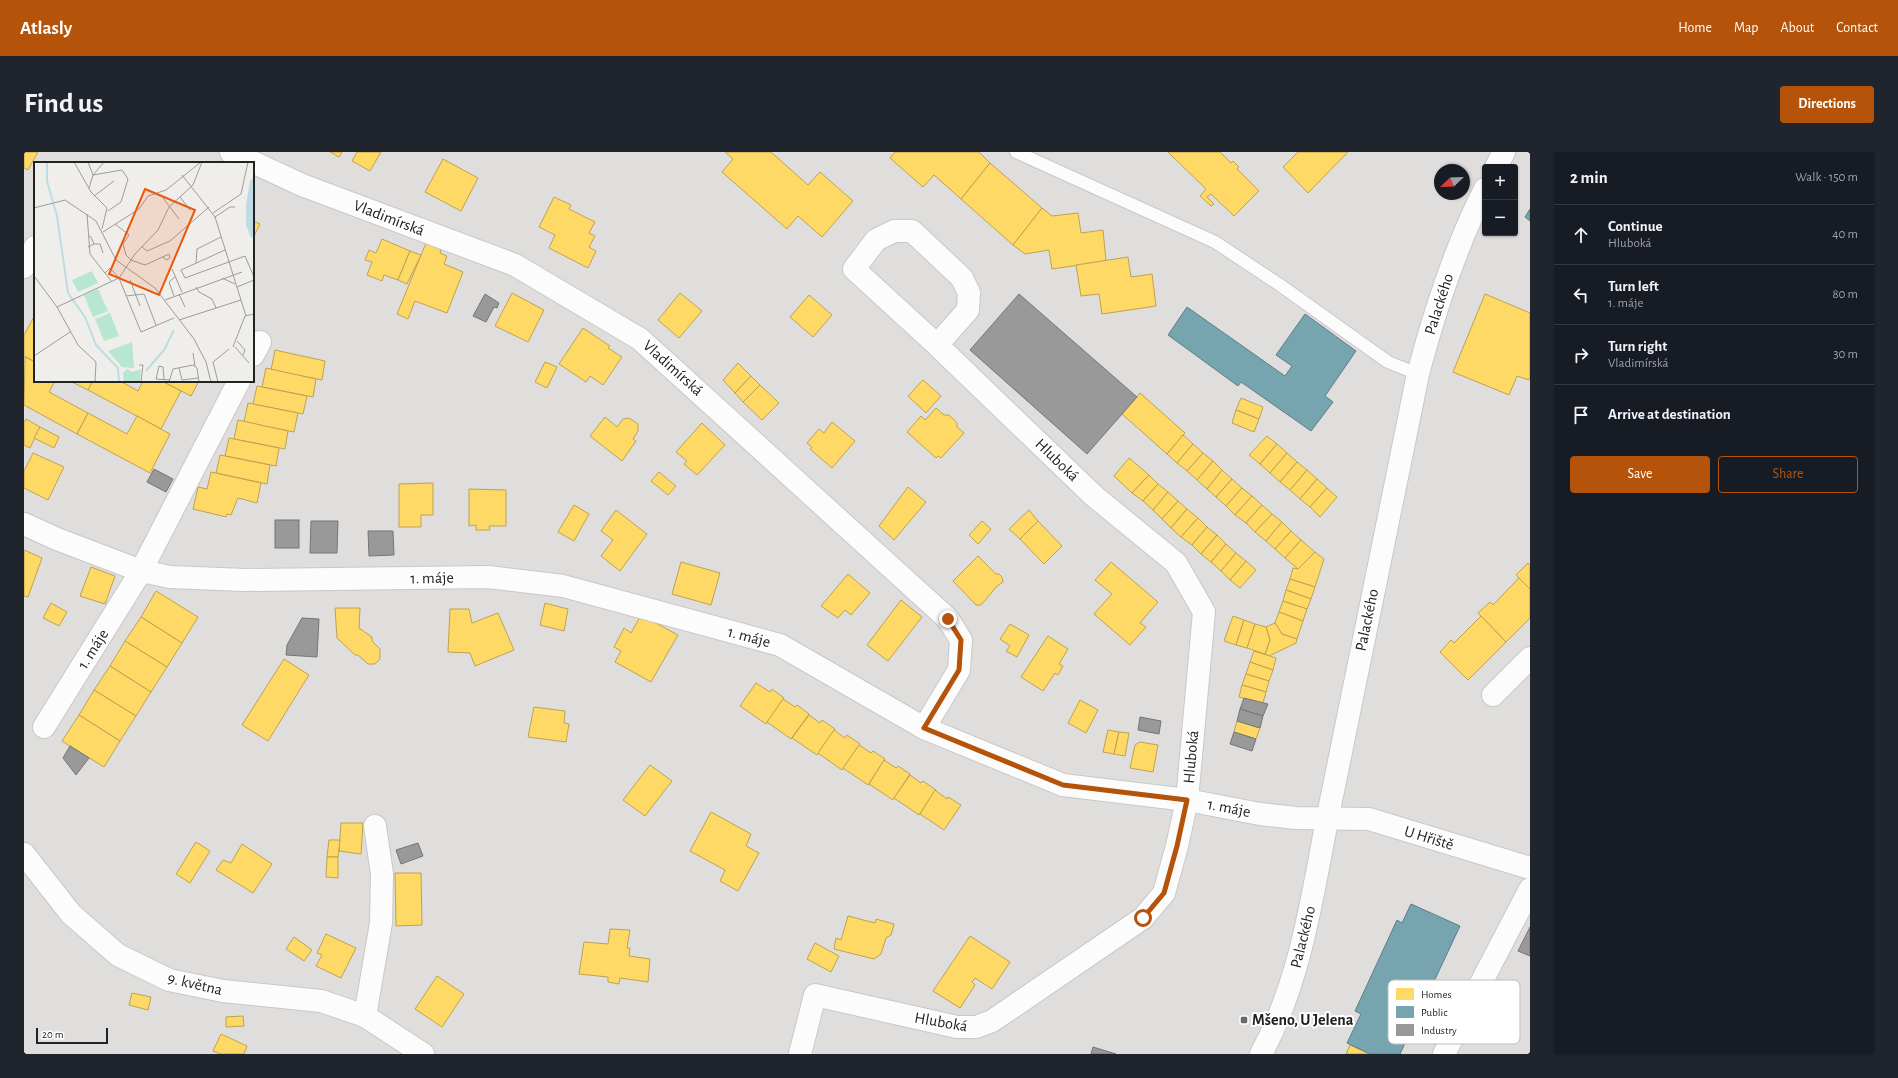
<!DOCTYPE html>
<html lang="en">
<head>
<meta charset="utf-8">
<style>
  :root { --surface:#171b24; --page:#20242c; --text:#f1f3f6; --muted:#9ea1a6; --line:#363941; --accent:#b45309 }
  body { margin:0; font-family:"Alegreya Sans",sans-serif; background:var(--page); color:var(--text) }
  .controls { position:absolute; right:12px; top:12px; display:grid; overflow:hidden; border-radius:4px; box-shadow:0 1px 3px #0004 }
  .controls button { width:36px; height:36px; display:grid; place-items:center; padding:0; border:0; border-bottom:1px solid var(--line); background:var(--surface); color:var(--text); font:20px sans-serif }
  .compass { position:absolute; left:1410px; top:12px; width:36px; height:36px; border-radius:50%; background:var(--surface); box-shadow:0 1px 3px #0004; rotate:247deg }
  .scale { position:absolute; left:12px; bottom:10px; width:72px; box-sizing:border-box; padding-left:4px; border:2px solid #222; border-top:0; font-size:11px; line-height:14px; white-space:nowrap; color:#222; -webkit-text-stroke:3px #fff; paint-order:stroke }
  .stop { position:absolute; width:12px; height:12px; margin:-9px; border:3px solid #b45309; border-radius:50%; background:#fff }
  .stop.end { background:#b45309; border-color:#fff; box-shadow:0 1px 4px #0008 }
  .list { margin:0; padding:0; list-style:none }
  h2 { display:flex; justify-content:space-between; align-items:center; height:52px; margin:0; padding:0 16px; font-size:17px }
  h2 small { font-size:13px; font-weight:400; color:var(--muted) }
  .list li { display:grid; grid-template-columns:26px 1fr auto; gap:12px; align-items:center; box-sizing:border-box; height:60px; padding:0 16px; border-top:1px solid var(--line) }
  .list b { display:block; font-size:15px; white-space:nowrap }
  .list p { margin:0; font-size:13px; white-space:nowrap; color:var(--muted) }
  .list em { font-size:13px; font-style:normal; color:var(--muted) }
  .actions { display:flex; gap:8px; padding:12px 16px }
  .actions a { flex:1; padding:9px 0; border:1px solid var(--accent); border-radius:4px; text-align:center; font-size:14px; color:var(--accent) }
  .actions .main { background:var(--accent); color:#fff }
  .icon { flex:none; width:22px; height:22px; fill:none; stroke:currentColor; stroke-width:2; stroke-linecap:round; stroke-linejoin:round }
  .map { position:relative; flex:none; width:1506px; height:902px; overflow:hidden; border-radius:4px }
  header { display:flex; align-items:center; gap:24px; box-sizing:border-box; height:56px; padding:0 20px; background:var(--accent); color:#fff }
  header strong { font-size:19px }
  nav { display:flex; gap:22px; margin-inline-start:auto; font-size:14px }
  .intro { display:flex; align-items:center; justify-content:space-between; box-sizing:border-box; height:96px; padding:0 24px }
  h1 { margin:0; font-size:28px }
  .button { padding:10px 18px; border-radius:4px; background:var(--accent); color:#fff; font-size:14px; font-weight:700 }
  main { display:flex; gap:24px; padding:0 24px }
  aside { flex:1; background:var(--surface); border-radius:4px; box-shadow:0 1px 3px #0004 }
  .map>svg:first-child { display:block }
  .residential { fill:#dfdedc; fill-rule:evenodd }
  .homes { fill:#ffd966; stroke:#bda252 }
  .public { fill:#76a5af; stroke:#5d7e85 }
  .industry { fill:#999; stroke:#757575 }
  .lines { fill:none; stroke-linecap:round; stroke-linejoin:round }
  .service-casing { stroke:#c9c8c7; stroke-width:14 }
  .minor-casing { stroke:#c9c8c7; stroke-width:24 }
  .tertiary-casing { stroke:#c9c8c7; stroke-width:24 }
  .service { stroke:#fdfcfc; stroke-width:12 }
  .minor { stroke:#fdfcfc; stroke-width:22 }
  .tertiary { stroke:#fdfcfc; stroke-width:22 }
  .route { stroke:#b45309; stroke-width:5 }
  .poi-dot { fill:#6a6968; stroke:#fff; stroke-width:1.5 }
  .labels { text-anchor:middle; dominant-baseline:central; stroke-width:4; stroke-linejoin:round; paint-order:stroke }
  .street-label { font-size:16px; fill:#222; stroke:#fff }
  .poi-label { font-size:16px; font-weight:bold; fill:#222; stroke:#fff; text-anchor:start }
  .inset-river { fill:none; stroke:#bfdbe3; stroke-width:2 }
  .inset-road { fill:none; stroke:#9e9c9b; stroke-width:1 }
  .view { fill:#e8590c; fill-opacity:0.15; stroke:#e8590c; stroke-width:2 }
  .inset-edge { fill:none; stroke:#222; stroke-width:2 }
  .key { fill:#fff; stroke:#bdbdbd; stroke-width:1 }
  .key-label { font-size:11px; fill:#222 }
</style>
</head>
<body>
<header>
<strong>Atlasly</strong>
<nav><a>Home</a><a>Map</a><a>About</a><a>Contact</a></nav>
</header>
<div class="intro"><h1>Find us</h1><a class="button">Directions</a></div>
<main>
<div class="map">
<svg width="1506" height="902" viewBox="0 0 1506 902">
  <rect width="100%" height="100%" fill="#f0eeeb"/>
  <path class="residential" d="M0 0H1506V902H0ZM11 11H229V229H11ZM1461 15H1491V81H1461ZM1416 18H1440V42H1416Z"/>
  <g class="homes">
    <polygon points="0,0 14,0 4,18 0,16"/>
    <polygon points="306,0 318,0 315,5"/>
    <polygon points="333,0 357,0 346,19 328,9"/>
    <polygon points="701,0 747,0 784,33 796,20 829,49 798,85 774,64 763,77 698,20 709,7"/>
    <polygon points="871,0 955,0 966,11 937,47 910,23 899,35 866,6"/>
    <polygon points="1144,0 1196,0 1207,11 1209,9 1215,15 1213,17 1235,39 1210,64 1187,42 1183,45 1190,52 1187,54 1176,44 1182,37"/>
    <polygon points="1274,0 1324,0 1284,41 1259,15"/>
    <polygon points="419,7 454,26 437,59 401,40"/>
    <polygon points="966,11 1018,56 989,93 937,47"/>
    <polygon points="530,45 547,53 545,57 571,70 565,81 571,84 565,95 572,99 564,116 525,96 531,83 515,75"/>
    <polygon points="1018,56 1028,64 1054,61 1057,81 1079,78 1082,109 1028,117 1025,98 1001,102 989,93"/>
    <polygon points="229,69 236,72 229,86"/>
    <polygon points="358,87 386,99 374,128 360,123 358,129 343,123 348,110 341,108 345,98 352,101"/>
    <polygon points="402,91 417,97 416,101 423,104 420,112 439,120 423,161 391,149 384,167 373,162"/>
    <polygon points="386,99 397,103 383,132 374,128"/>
    <polygon points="1104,105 1107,125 1128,122 1132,154 1078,162 1075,142 1057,144 1052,113"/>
    <polygon points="488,141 520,158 504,190 471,174"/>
    <polygon points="656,141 678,159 655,186 634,168"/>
    <polygon points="1461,142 1506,161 1506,225 1505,228 1493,224 1485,243 1429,220"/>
    <polygon points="785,143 808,163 789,185 766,165"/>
    <polygon points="11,163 11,210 0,204 0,183"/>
    <polygon points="559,176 586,194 584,196 598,205 579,233 566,224 562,230 535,212"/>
    <polygon points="251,198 301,209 298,228 247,218"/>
    <polygon points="1,205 11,210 11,229 31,229 25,240 64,261 53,282 0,253"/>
    <polygon points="521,210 533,215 523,236 511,230"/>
    <polygon points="714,211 727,224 711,241 699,228"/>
    <polygon points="242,216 292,227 289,245 238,235"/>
    <polygon points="727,224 736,233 719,250 711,241"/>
    <polygon points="899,228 917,244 902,261 884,244"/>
    <polygon points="46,229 69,229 64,238"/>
    <polygon points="69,229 96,229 114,239 119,229 138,229 157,239 137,277 64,238"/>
    <polygon points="138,229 175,229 167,244"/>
    <polygon points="736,233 755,251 738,268 719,250"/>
    <polygon points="233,234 283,244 279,262 229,252"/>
    <polygon points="1116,241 1161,281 1143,302 1098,262"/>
    <polygon points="1217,246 1239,255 1235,267 1212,258"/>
    <polygon points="224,251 274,261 270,280 220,270"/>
    <polygon points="912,256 920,263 925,263 933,271 933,275 940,281 917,306 914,304 912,306 883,280 897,264 901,268"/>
    <polygon points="1212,258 1235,267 1230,280 1208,271"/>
    <polygon points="64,261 103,282 113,264 146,282 126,321 53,282"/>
    <polygon points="581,265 593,275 599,267 605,266 614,272 614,279 609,287 612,289 598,309 566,284"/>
    <polygon points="2,267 16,275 6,296 0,293 0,271"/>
    <polygon points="214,268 264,279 261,297 210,287"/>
    <polygon points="808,270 831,289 808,316 786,297 788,295 783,291 795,277 800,281"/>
    <polygon points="678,271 701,293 673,323 660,312 663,309 652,300"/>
    <polygon points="16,275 35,285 30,296 10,286"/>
    <polygon points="1159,283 1169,292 1153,311 1143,302"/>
    <polygon points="1243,284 1253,292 1236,312 1225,303"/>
    <polygon points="205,286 255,296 252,314 201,304"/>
    <polygon points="1169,292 1179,301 1163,319 1153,311"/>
    <polygon points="1253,292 1263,301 1246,321 1236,312"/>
    <polygon points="9,301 40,315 24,348 0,336 0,319"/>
    <polygon points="1179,301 1189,309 1173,328 1163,319"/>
    <polygon points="1263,301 1273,310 1256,330 1246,321"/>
    <polygon points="196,303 246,313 243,332 192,321"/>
    <polygon points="1105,306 1125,323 1108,341 1090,324"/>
    <polygon points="1189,309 1198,318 1183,337 1173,328"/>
    <polygon points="1273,310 1283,318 1266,338 1256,330"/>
    <polygon points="1198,318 1208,327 1192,345 1183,337"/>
    <polygon points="1283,318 1293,327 1276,347 1266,338"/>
    <polygon points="187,320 237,331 233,351 214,346 207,363 203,362 202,365 169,357 174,335 183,337"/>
    <polygon points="635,320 652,334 644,343 627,329"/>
    <polygon points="1125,323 1134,332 1119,349 1108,341"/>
    <polygon points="1208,327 1218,336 1202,354 1192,345"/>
    <polygon points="1293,327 1303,336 1286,355 1276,347"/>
    <polygon points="409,331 409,363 397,363 397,375 375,375 375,332"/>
    <polygon points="1134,332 1144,340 1129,358 1119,349"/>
    <polygon points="884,335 902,350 870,388 855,374"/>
    <polygon points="1218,336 1228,344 1211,363 1202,354"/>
    <polygon points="1303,336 1313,345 1296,365 1286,355"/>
    <polygon points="445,337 482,338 482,374 465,374 466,378 452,378 452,373 445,374"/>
    <polygon points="1144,340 1154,349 1138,367 1129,358"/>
    <polygon points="1228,344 1238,353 1222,371 1211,363"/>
    <polygon points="1154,349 1163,357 1147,376 1138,367"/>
    <polygon points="550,353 565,362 550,389 534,380"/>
    <polygon points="1238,353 1248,362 1231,380 1222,371"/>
    <polygon points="1163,357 1174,366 1157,385 1147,376"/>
    <polygon points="592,358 623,382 596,419 577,404 589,388 577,379"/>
    <polygon points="1005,358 1014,369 996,387 985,377"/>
    <polygon points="1248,362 1258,370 1242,389 1231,380"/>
    <polygon points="1174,366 1183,375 1168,393 1157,385"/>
    <polygon points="958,369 967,377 954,392 945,383"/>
    <polygon points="1014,369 1038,394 1020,412 996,387"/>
    <polygon points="1258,370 1267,379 1251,397 1242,389"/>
    <polygon points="1183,375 1193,383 1177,402 1168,393"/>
    <polygon points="1267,379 1277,388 1261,406 1251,397"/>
    <polygon points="1193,383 1202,392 1187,410 1177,402"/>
    <polygon points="1277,388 1291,400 1274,417 1261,406"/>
    <polygon points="1202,392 1212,401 1197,419 1187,410"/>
    <polygon points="0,398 18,406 4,445 0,444"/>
    <polygon points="1291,400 1300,407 1291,435 1266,427 1269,416 1274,417"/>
    <polygon points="1212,401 1222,409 1206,428 1197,419"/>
    <polygon points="954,404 972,422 975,422 978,425 979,430 973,434 957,453 952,453 929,429"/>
    <polygon points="1222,409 1232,418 1216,436 1206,428"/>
    <polygon points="657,410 696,421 687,453 648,442"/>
    <polygon points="1087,410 1134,450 1116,471 1122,475 1106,493 1070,462 1088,442 1071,428"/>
    <polygon points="1504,411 1506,413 1506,437 1492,423"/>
    <polygon points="67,415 91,424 81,452 56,444"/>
    <polygon points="824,422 846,441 827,463 821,458 814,466 797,454"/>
    <polygon points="1495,426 1506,437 1506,466 1482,490 1454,461 1466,450 1469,453"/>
    <polygon points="1266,427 1291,435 1287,447 1262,438"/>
    <polygon points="1262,438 1287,447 1283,457 1259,449"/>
    <polygon points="132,439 174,465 158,491 117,465"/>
    <polygon points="877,448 898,465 864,509 843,493"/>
    <polygon points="1259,449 1283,457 1279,469 1255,460"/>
    <polygon points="27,451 43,460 35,474 19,466"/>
    <polygon points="521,451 544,457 540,479 516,473"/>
    <polygon points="311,456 336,456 335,476 348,485 348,489 356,497 356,507 351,512 344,512 334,503 331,503 313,486"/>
    <polygon points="426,457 445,457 448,471 474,461 490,498 451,514 446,501 424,500"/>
    <polygon points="1255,460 1279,469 1273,487 1258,482 1251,471"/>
    <polygon points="617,463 654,483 627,530 591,510 597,499 590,495 600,476 607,481"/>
    <polygon points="1209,464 1220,468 1212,493 1200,489"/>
    <polygon points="1457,464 1482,490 1444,528 1416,500 1427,488 1430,491"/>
    <polygon points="117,465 158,491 143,515 101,489"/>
    <polygon points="1220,468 1231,472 1223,496 1212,493"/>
    <polygon points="1251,471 1258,482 1273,487 1272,491 1245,504 1241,502 1246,488 1242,475"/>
    <polygon points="986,472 1005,483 993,505 982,499 986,494 976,487"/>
    <polygon points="1231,472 1242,475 1246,488 1241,502 1223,496"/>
    <polygon points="1024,484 1044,497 1035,512 1039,514 1034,523 1031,521 1019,539 997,525"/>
    <polygon points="101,489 143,515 127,540 86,514"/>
    <polygon points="1230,499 1252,506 1249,518 1226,510"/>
    <polygon points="260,507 285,523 244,589 218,573"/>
    <polygon points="1226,510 1249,518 1245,529 1222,522"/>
    <polygon points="86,514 127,540 112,564 70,538"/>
    <polygon points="1222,522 1245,529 1242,540 1218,533"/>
    <polygon points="732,531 746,540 748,537 760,546 742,572 716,554"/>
    <polygon points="1218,533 1242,540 1239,551 1238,552 1215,545"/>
    <polygon points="70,538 112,564 96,589 55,563"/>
    <polygon points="759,547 771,555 773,553 785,562 767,587 743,570"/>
    <polygon points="1056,548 1074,558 1062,581 1044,571"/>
    <polygon points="510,555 541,559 540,571 545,572 542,590 504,585"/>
    <polygon points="55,563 96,589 80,615 38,589"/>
    <polygon points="785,563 796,571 798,568 811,577 793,603 768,586"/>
    <polygon points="1213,569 1236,576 1232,587 1210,580"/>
    <polygon points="810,578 821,586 823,583 836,592 818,618 794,601"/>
    <polygon points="1084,578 1095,580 1090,602 1079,600"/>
    <polygon points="1095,580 1105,581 1101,604 1090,602"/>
    <polygon points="1116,590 1134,593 1129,620 1106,616 1111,593"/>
    <polygon points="835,593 847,601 849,599 861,607 844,633 819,616"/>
    <polygon points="860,608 872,616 874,614 886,622 869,648 845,632"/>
    <polygon points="626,613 648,629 621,664 599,648"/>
    <polygon points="886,623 897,631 899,629 912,638 895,663 870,646"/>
    <polygon points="911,638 923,647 924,645 937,653 920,678 896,662"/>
    <polygon points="687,660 727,682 722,694 735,701 714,739 696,729 701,718 666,699"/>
    <polygon points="317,671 339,671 337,702 315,699"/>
    <polygon points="305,688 316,688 314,705 303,705"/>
    <polygon points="172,690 186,699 166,731 152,722"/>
    <polygon points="218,692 248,712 229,741 192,718 199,708 207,711"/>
    <polygon points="303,705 314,705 314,726 302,725"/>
    <polygon points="371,721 397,721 398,773 372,774"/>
    <polygon points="824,764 851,771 852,767 870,772 867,783 862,786 857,802 850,807 810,797 812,786 817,788"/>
    <polygon points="586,777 606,778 603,796 606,796 605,804 626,807 624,830 596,826 595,832 584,830 584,825 555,822 560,790 584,792"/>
    <polygon points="302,782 332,796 317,826 292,814 298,803 293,801"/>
    <polygon points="946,784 986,810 968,837 951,826 948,830 951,833 936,856 909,839"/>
    <polygon points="270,785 288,798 280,809 262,797"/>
    <polygon points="791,791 815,804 807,820 783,807"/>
    <polygon points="413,824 440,842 418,875 391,857"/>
    <polygon points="108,841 127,845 124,858 105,853"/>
    <polygon points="219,864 220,874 202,875 202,865"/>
    <polygon points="197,882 223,894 220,902 197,902 189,899"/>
    <polygon points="1326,893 1346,902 1322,902"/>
  </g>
  <g class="public">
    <polygon points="1506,57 1506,69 1501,65"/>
    <polygon points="1163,155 1261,224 1268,214 1252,203 1281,162 1332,199 1301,244 1309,250 1287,279 1217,230 1214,234 1144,183"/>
    <polygon points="1387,752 1436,774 1376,902 1346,902 1323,891 1337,862 1331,859 1373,768 1378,771"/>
  </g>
  <g class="industry">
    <polygon points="461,142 475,151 473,156 470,155 462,170 449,164"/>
    <polygon points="995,142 1113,245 1063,302 946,198"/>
    <polygon points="130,317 149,327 142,340 123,330"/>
    <rect x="251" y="368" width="24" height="28"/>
    <polygon points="287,369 314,369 313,401 286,401"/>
    <polygon points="344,379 369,379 370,403 345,404"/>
    <polygon points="278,466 295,467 293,505 262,503 263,493"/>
    <polygon points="1220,546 1244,552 1239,564 1216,557"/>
    <polygon points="1216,557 1239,564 1236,576 1213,569"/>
    <polygon points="1116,565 1137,569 1135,582 1114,578"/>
    <polygon points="1210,580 1232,587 1228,599 1206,592"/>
    <polygon points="46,594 65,606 52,623 39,606"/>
    <polygon points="394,691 399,704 377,712 372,698"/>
    <polygon points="1506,775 1506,804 1494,799"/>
    <polygon points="1069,895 1092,902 1067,902"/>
  </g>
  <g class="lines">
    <defs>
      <polyline id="service" points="992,0 1191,90 1256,133 1364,210 1394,222"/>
      <g id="minor">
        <polyline points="207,0 278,33 491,113 616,187 924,467 937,488 935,518 900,576"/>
        <polyline points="0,115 11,95"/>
        <polyline points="229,203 236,190"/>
        <polyline points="0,372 33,387 117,419 146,425 221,428 464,425 539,434 756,493 900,576 1039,633 1163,648 1236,662 1272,666 1345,667 1506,716"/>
        <polyline points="1469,543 1506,506"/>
        <polyline points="20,575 117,419 215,229"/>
        <polyline points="0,702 47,762 94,803 145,828 199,839 297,849 341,864 399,902"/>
        <polyline points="341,864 357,771 358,722 351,674"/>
        <polyline points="776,902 791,843 933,875 952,875 968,869 1119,766 1140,741 1153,694 1163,648 1180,460 1152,411 1070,344 913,193 830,117 852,88 870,79 888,79 938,126 945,141 944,158 913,193"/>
        <polyline points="1420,902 1506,737"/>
      </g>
      <g id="tertiary">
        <polyline points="1472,15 1480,0"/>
        <path d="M1237 902C1281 821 1290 727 1309 639 1337 500 1365 361 1394 222 1411 158 1431 95 1461 37"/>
      </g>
    </defs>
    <use href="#service" class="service-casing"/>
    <use href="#minor" class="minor-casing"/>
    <use href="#tertiary" class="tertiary-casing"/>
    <use href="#service" class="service"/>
    <use href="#minor" class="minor"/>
    <use href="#tertiary" class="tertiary"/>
  </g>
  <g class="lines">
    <polyline class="route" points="924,467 937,488 935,518 900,576 1039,633 1163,648 1153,694 1140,741 1119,766"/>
  </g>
  <rect class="poi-dot" x="1216" y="864" width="8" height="8" rx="2"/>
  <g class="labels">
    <g class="street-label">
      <text transform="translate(365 66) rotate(21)">Vladimírská</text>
      <text transform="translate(1415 152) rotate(-72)">Palackého</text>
      <text transform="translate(649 216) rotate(42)">Vladimírská</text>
      <text transform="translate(1033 308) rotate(44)">Hluboká</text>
      <text transform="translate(408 426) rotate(-1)">1. máje</text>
      <text transform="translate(1343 468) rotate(-78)">Palackého</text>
      <text transform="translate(725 485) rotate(15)">1. máje</text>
      <text transform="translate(69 497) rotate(-58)">1. máje</text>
      <text transform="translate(1167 605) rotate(-85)">Hluboká</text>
      <text transform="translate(1205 656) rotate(11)">1. máje</text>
      <text transform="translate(1405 686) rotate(17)">U Hřiště</text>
      <text transform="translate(1279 785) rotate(-76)">Palackého</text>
      <text transform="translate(171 832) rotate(13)">9. května</text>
      <text transform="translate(917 870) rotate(10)">Hluboká</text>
    </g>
    <g class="poi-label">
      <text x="1228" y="868">Mšeno, U Jelena</text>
    </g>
  </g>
  <g transform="translate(10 10)">
    <rect width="220" height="220" fill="#f0eeeb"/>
    <path d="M58 109 64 121 44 130 38 118ZM64 127 74 149 59 155 50 133ZM76 151 85 174 70 179 61 157ZM98 180 100 206 88 205 74 189ZM93 207 98 210 107 207 106 219 90 220 89 211Z" fill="#b7e6d2"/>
    <path d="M220 15V74L217 76 212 63V43L216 19Z" fill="#bfdbe3"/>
    <path class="inset-river" d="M13 0V19L23 54 34 131 51 155 62 183 84 206 85 220M130 188 140 168M112 209 130 188"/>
    <path class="inset-road" d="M40 0 57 30 73 46 68 67M54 0 59 13 88 8 94 17 87 40 74 49M148 13 181 55 212 154M55 26 59 13 70 0M60 34 80 19M146 35 156 48M129 36 145 57M0 46 31 38 62 59 82 98 121 126 160 177 172 200 177 220M179 51 207 32 214 0M53 52 56 92 78 120M181 55 196 45H201M81 62 95 73 89 82 92 93 97 98 111 103 135 92M69 70 105 47 114 34 132 28 167 0M60 82H66L69 91M54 85 60 82 57 75 55 74M108 85 113 89 136 79 175 45M191 88 147 108 151 116 211 94 220 115M129 95 132 98 136 96 135 92M162 101 163 87 187 75M138 107 148 130M71 111 76 106 85 116 107 170 140 156M0 114 23 145 44 183 62 200 61 220M188 116 201 122M96 118 106 144M162 125 165 130 178 137 182 146M203 125 220 118M145 132 151 145M92 134 110 132 122 163M140 134 135 120 141 115M131 138 208 110M23 145 85 116 101 92 124 68 135 45 159 23 168 0M145 158 207 138M203 179 211 188 209 193M199 185 211 154 220 152M201 185 215 201M159 191 161 204M0 194 36 170M105 203H109L107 220M145 206 148 218 164 216M130 217 129 205 125 204 122 217 136 218M135 220 139 207 159 203 163 206 165 220M184 220 179 200 195 187"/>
    <path class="view" d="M111 27 161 48 125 133 75 112Z"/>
    <rect width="220" height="220" class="inset-edge"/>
  </g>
  <rect x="1364" y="828" width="132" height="64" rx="6" class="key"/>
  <rect x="1372" y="836" width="18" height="12" fill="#ffd966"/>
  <rect x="1372" y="854" width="18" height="12" fill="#76a5af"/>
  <rect x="1372" y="872" width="18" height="12" fill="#999"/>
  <g class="key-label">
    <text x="1397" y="846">Homes</text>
    <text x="1397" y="864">Public</text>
    <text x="1397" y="882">Industry</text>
  </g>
</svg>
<div class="controls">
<button>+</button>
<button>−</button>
</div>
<svg class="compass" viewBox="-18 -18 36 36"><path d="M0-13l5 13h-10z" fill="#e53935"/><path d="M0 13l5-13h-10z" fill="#9ea1a6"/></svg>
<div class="scale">20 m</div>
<div class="stop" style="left:1119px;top:766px"></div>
<div class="stop end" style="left:924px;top:467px"></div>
</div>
<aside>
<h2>2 min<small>Walk · 150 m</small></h2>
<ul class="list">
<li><svg class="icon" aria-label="ahead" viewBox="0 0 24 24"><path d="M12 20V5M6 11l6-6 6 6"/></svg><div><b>Continue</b><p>Hluboká</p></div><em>40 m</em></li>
<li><svg class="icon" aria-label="left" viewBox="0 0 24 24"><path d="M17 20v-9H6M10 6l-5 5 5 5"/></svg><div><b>Turn left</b><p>1. máje</p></div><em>80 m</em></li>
<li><svg class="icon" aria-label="right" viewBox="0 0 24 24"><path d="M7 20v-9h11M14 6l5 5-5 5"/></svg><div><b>Turn right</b><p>Vladimírská</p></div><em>30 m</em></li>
<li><svg class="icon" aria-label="arrive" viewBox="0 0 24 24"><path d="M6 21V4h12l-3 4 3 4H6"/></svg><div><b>Arrive at destination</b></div></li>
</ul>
<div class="actions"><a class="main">Save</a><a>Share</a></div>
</aside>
</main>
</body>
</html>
